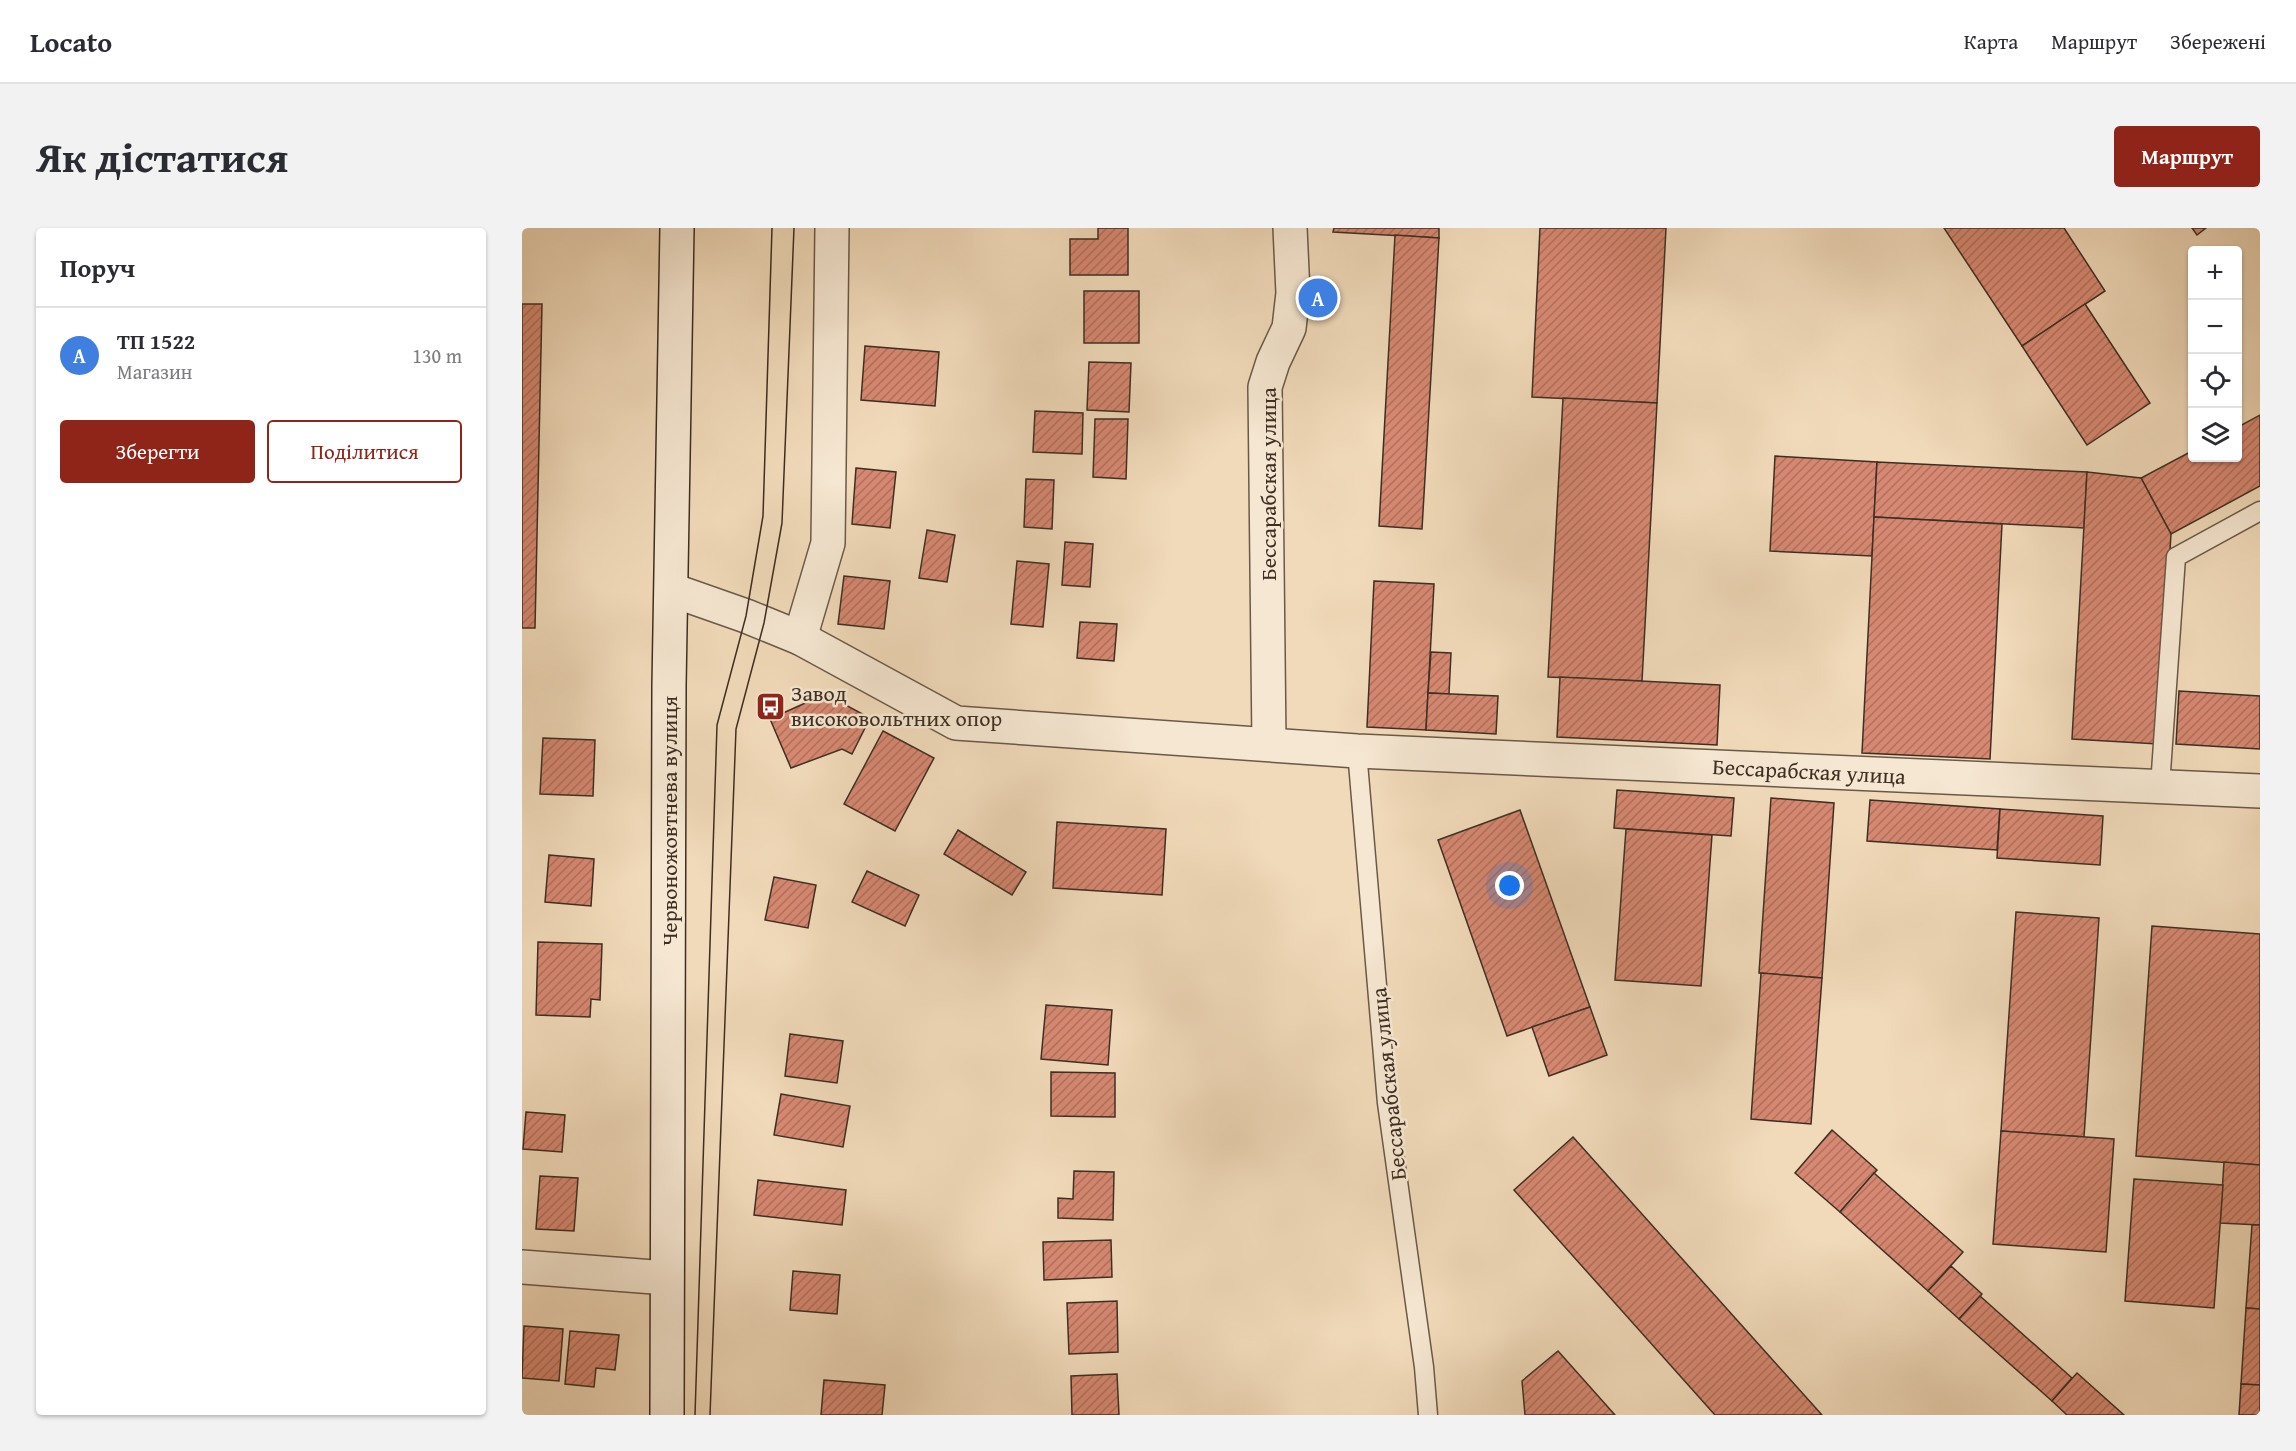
<!DOCTYPE html>
<html lang="uk">
<head>
<meta charset="utf-8">
<style>
  :root { --surface:#fff; --page:#f2f2f3; --text:#2b2b33; --muted:#7c7c81; --line:#e1e1e2; --accent:#8f2418 }
  body { margin:0; font-family:"Gentium Book Plus",serif; background:var(--page); color:var(--text) }
  .controls { position:absolute; right:18px; top:18px; display:grid; overflow:hidden; border-radius:6px; box-shadow:0 2px 4px #0004 }
  .controls button { width:54px; height:54px; display:grid; place-items:center; padding:0; border:0; border-bottom:2px solid var(--line); background:var(--surface); color:var(--text); font:30px sans-serif }
  .you { position:absolute; left:988px; top:658px; width:21px; height:21px; margin:-15px; border:4px solid #fff; border-radius:50%; background:#1a73e8; box-shadow:0 0 0 9px #1a73e833 }
  .badge { display:grid; place-items:center; width:39px; height:39px; border-radius:50%; background:var(--accent); color:#fff; font-size:20px; font-weight:700 }
  .pin { position:absolute; translate:-50% -50%; border:3px solid #fff; box-shadow:0 2px 6px #0006 }
  .list { margin:0; padding:0; list-style:none }
  h2 { display:flex; justify-content:space-between; align-items:center; height:78px; margin:0; padding:0 24px; font-size:26px }
  h2 small { font-size:20px; font-weight:400; color:var(--muted) }
  .list li { display:grid; grid-template-columns:39px 1fr auto; gap:18px; align-items:center; box-sizing:border-box; height:96px; padding:0 24px; border-top:2px solid var(--line) }
  .list b { display:block; font-size:22px; white-space:nowrap }
  .list p { margin:0; font-size:20px; white-space:nowrap; color:var(--muted) }
  .list em { font-size:20px; font-style:normal; color:var(--muted) }
  .actions { display:flex; gap:12px; padding:18px 24px }
  .actions a { flex:1; padding:14px 0; border:2px solid var(--accent); border-radius:6px; text-align:center; font-size:21px; color:var(--accent) }
  .actions .main { background:var(--accent); color:#fff }
  .icon { flex:none; width:33px; height:33px; fill:none; stroke:currentColor; stroke-width:2; stroke-linecap:round; stroke-linejoin:round }
  .map { position:relative; flex:none; width:1738px; height:1187px; overflow:hidden; border-radius:6px }
  header { display:flex; align-items:center; gap:36px; box-sizing:border-box; height:84px; padding:0 30px; background:var(--surface); border-bottom:2px solid var(--line) }
  header strong { font-size:28px }
  nav { display:flex; gap:33px; margin-inline-start:auto; font-size:21px }
  .intro { display:flex; align-items:center; justify-content:space-between; box-sizing:border-box; height:144px; padding:0 36px }
  h1 { margin:0; font-size:42px }
  .button { padding:15px 27px; border-radius:6px; background:var(--accent); color:#fff; font-size:21px; font-weight:700 }
  main { display:flex; gap:36px; padding:0 36px }
  aside { flex:1; background:var(--surface); border-radius:6px; box-shadow:0 2px 4px #0004 }
  .map>svg:first-child { display:block }
  .building { fill:url(#building-hatch); stroke:#3d2e23; stroke-width:1.5 }
  .lines { fill:none; stroke-linecap:round; stroke-linejoin:round }
  .lane-casing { stroke:#6a5949; stroke-width:21 }
  .street-casing { stroke:#6a5949; stroke-width:36 }
  .secondary-casing { stroke:#3d2e23; stroke-width:36 }
  .lane { stroke:#f6e7d2; stroke-width:18 }
  .street { stroke:#f6e7d2; stroke-width:33 }
  .secondary { stroke:#f6e7d2; stroke-width:33 }
  .tram { stroke:#3d2e23; stroke-width:1.5 }
  .labels { text-anchor:middle; dominant-baseline:central; stroke-width:5; stroke-linejoin:round; paint-order:stroke }
  .street-label { font-size:22px; fill:#3d2e23; stroke:#f6e7d2 }
  .poi-label { font-size:22px; fill:#3d2e23; stroke:#f6e7d2; text-anchor:start }
</style>
</head>
<body>
<header>
<strong>Locato</strong>
<nav><a>Карта</a><a>Маршрут</a><a>Збережені</a></nav>
</header>
<div class="intro"><h1>Як дістатися</h1><a class="button">Маршрут</a></div>
<main>
<aside>
<h2>Поруч<small></small></h2>
<ul class="list">
<li><span class="badge" style="background:#3f7fe0">A</span><div><b>ТП 1522</b><p>Магазин</p></div><em>130 m</em></li>
</ul>
<div class="actions"><a class="main">Зберегти</a><a>Поділитися</a></div>
</aside>
<div class="map">
<svg width="1738" height="1187" viewBox="0 0 1738 1187">
  <defs>
    <pattern id="building-hatch" width="6" height="6" patternUnits="userSpaceOnUse" patternTransform="scale(1.5)"><rect width="6" height="6" fill="#d78872"/><path d="M-1 1l2-2M0 6l6-6M5 7l2-2" fill="none" stroke="#b0705d"/></pattern>
  </defs>
  <rect width="100%" height="100%" fill="#f1daba"/>
  <filter id="stains"><feTurbulence type="fractalNoise" baseFrequency=".00333" numOctaves="4"/><feColorMatrix values="0 0 0 0 .2 0 0 0 0 .09 0 0 0 0 .02 0 0 0 .5 -.17"/></filter>
  <radialGradient id="worn" r=".72"><stop offset=".6" stop-color="#630" stop-opacity="0"/><stop offset="1" stop-color="#630" stop-opacity=".3"/></radialGradient>
  <g class="building">
    <polygon points="576,0 606,0 606,47 548,47 548,11 576,11"/>
    <polygon points="812,0 917,0 917,10 811,4"/>
    <polygon points="1018,0 1144,0 1135,175 1010,169"/>
    <polygon points="1422,0 1542,0 1583,63 1500,118"/>
    <polygon points="1670,0 1684,0 1675,7"/>
    <polygon points="873,7 917,10 900,301 857,298"/>
    <rect x="562" y="63" width="55" height="52"/>
    <polygon points="0,76 20,76 13,400 0,400"/>
    <polygon points="1563,76 1628,175 1565,217 1500,118"/>
    <polygon points="343,118 417,124 413,178 339,172"/>
    <polygon points="567,134 609,135 607,184 565,182"/>
    <polygon points="1041,170 1135,175 1120,453 1026,449"/>
    <polygon points="513,183 561,185 560,226 511,224"/>
    <polygon points="1738,187 1738,258 1649,306 1619,250 1670,223 1670,230 1716,230 1716,199"/>
    <polygon points="573,191 606,191 604,251 571,249"/>
    <polygon points="1253,228 1355,234 1350,328 1248,323"/>
    <polygon points="1355,234 1565,244 1562,300 1352,289"/>
    <polygon points="334,240 374,244 368,300 330,296"/>
    <polygon points="1565,244 1619,250 1649,306 1636,516 1550,511"/>
    <polygon points="504,251 532,252 530,301 502,299"/>
    <polygon points="1352,289 1480,296 1468,531 1340,525"/>
    <polygon points="405,302 433,307 425,354 397,350"/>
    <polygon points="543,314 571,316 568,359 540,357"/>
    <polygon points="495,333 527,336 521,399 489,396"/>
    <polygon points="322,348 368,353 362,401 316,396"/>
    <polygon points="852,353 912,356 904,502 845,499"/>
    <polygon points="558,394 595,396 592,433 555,430"/>
    <polygon points="909,424 929,425 927,466 906,465"/>
    <polygon points="1038,449 1198,457 1195,517 1035,509"/>
    <polygon points="1657,463 1738,468 1738,521 1654,516"/>
    <polygon points="906,465 976,468 974,506 904,502"/>
    <polygon points="303,466 348,490 330,526 320,521 269,540 248,491"/>
    <polygon points="361,503 412,530 373,603 322,576"/>
    <polygon points="21,510 73,512 71,568 18,566"/>
    <polygon points="1095,562 1212,570 1209,608 1092,600"/>
    <polygon points="1249,570 1312,575 1300,750 1237,745"/>
    <polygon points="1348,572 1478,581 1475,622 1345,613"/>
    <polygon points="1478,581 1581,588 1578,637 1475,630"/>
    <polygon points="998,582 1068,779 985,808 916,612"/>
    <polygon points="535,594 644,601 640,667 531,660"/>
    <polygon points="1104,601 1190,607 1179,758 1093,752"/>
    <polygon points="436,602 504,644 490,667 422,626"/>
    <polygon points="27,627 72,631 69,678 23,674"/>
    <polygon points="345,643 397,667 383,698 330,674"/>
    <polygon points="252,649 294,657 286,700 243,692"/>
    <polygon points="1494,684 1577,690 1562,909 1479,903"/>
    <polygon points="1630,698 1738,706 1738,937 1614,928"/>
    <polygon points="16,714 80,716 78,772 69,771 68,789 14,787"/>
    <polygon points="1239,745 1300,750 1289,896 1229,891"/>
    <polygon points="524,777 590,782 586,837 519,831"/>
    <polygon points="1068,779 1085,827 1027,848 1010,799"/>
    <polygon points="268,806 321,813 315,855 263,848"/>
    <polygon points="529,844 593,845 593,889 529,888"/>
    <polygon points="259,866 328,878 321,919 252,907"/>
    <polygon points="4,884 43,887 40,924 1,921"/>
    <polygon points="1310,902 1355,942 1318,984 1273,945"/>
    <polygon points="1479,903 1592,911 1584,1024 1471,1016"/>
    <polygon points="1051,909 1300,1187 1193,1187 992,962"/>
    <polygon points="1702,934 1738,937 1738,997 1698,995"/>
    <polygon points="552,943 592,944 591,992 536,990 536,970 551,971"/>
    <polygon points="1352,945 1441,1024 1406,1063 1318,984"/>
    <polygon points="18,948 56,950 52,1003 14,1001"/>
    <polygon points="1612,951 1701,957 1692,1080 1603,1073"/>
    <polygon points="236,952 324,962 320,997 232,987"/>
    <polygon points="1730,997 1738,997 1738,1081 1724,1080"/>
    <polygon points="589,1012 590,1049 522,1052 521,1014"/>
    <polygon points="1429,1038 1460,1066 1437,1091 1406,1063"/>
    <polygon points="271,1043 318,1047 315,1086 268,1082"/>
    <polygon points="1458,1068 1550,1150 1530,1173 1437,1091"/>
    <polygon points="595,1073 596,1124 547,1126 545,1075"/>
    <polygon points="1724,1080 1738,1081 1738,1157 1719,1156"/>
    <polygon points="2,1098 41,1101 37,1153 0,1150"/>
    <polygon points="48,1103 97,1107 93,1142 74,1140 72,1159 43,1156"/>
    <polygon points="1036,1123 1093,1187 1003,1187 1000,1153"/>
    <polygon points="1555,1145 1602,1187 1545,1187 1530,1173"/>
    <polygon points="595,1146 597,1187 550,1187 549,1148"/>
    <polygon points="302,1152 363,1157 360,1187 299,1187"/>
    <polygon points="1719,1156 1738,1157 1738,1187 1717,1187"/>
  </g>
  <g class="lines">
    <defs>
      <g id="lane">
        <polyline points="835,523 865,875 902,1139 906,1187"/>
        <polyline points="1638,558 1654,329 1738,283"/>
      </g>
      <g id="street">
        <polyline points="150,362 224,388 278,410 434,495 835,523 1738,563"/>
        <polyline points="278,410 306,315 310,0"/>
        <polyline points="747,516 743,159 751,134 767,100 771,65 768,0"/>
        <polyline points="0,1039 145,1050"/>
      </g>
      <polyline id="secondary" points="145,1187 147,458 155,0"/>
    </defs>
    <use href="#lane" class="lane-casing"/>
    <use href="#street" class="street-casing"/>
    <use href="#secondary" class="secondary-casing"/>
    <use href="#lane" class="lane"/>
    <use href="#street" class="street"/>
    <use href="#secondary" class="secondary"/>
    <g class="tram">
      <polyline points="173,1187 195,497 224,388 241,288 250,0"/>
      <polyline points="188,1187 214,501 242,395 260,295 272,0"/>
    </g>
  </g>
  <defs>
    <symbol id="bus-square" viewBox="-11 -11 22 22"><rect x="-9" y="-9" width="18" height="18" rx="4" fill="#8f2418" stroke="#f6e7d2"/><path d="M-5-6H5V4H4V6H2V4H-2V6H-4V4H-5ZM-3.5-4V0h7V-4ZM-3.5 1.2v1.5H-2V1.2ZM2 1.2v1.5H3.5V1.2Z" fill="#fff"/></symbol>
  </defs>
  <g fill-rule="evenodd">
    <use href="#bus-square" x="232" y="462" width="33" height="33"/>
  </g>
  <g class="labels">
    <g class="street-label">
      <text transform="translate(746 256) rotate(-90)">Бессарабская улица</text>
      <text transform="translate(1287 543) rotate(3)">Бессарабская улица</text>
      <text transform="translate(147 593) rotate(-90)">Червоножовтнева вулиця</text>
      <text transform="translate(866 856) rotate(-96)">Бессарабская улица</text>
    </g>
    <g class="poi-label">
      <text x="269" y="465">Завод<tspan x="269" dy="25">високовольтних опор</tspan></text>
    </g>
  </g>
  <rect width="100%" height="100%" filter="url(#stains)"/>
  <rect width="100%" height="100%" fill="url(#worn)"/>
</svg>
<div class="controls">
<button>+</button>
<button>−</button>
<button><svg class="icon" aria-label="locate" viewBox="0 0 24 24"><circle cx="12" cy="12" r="6"/><path d="M12 2v4M12 18v4M2 12h4M18 12h4"/></svg></button>
<button><svg class="icon" aria-label="layers" viewBox="0 0 24 24"><path d="M12 4l9 5-9 5-9-5zM3 14l9 5 9-5"/></svg></button>
</div>
<div class="you"></div>
<div class="pin badge" style="left:796px;top:70px;background:#3f7fe0">A</div>
</div>
</main>
</body>
</html>
